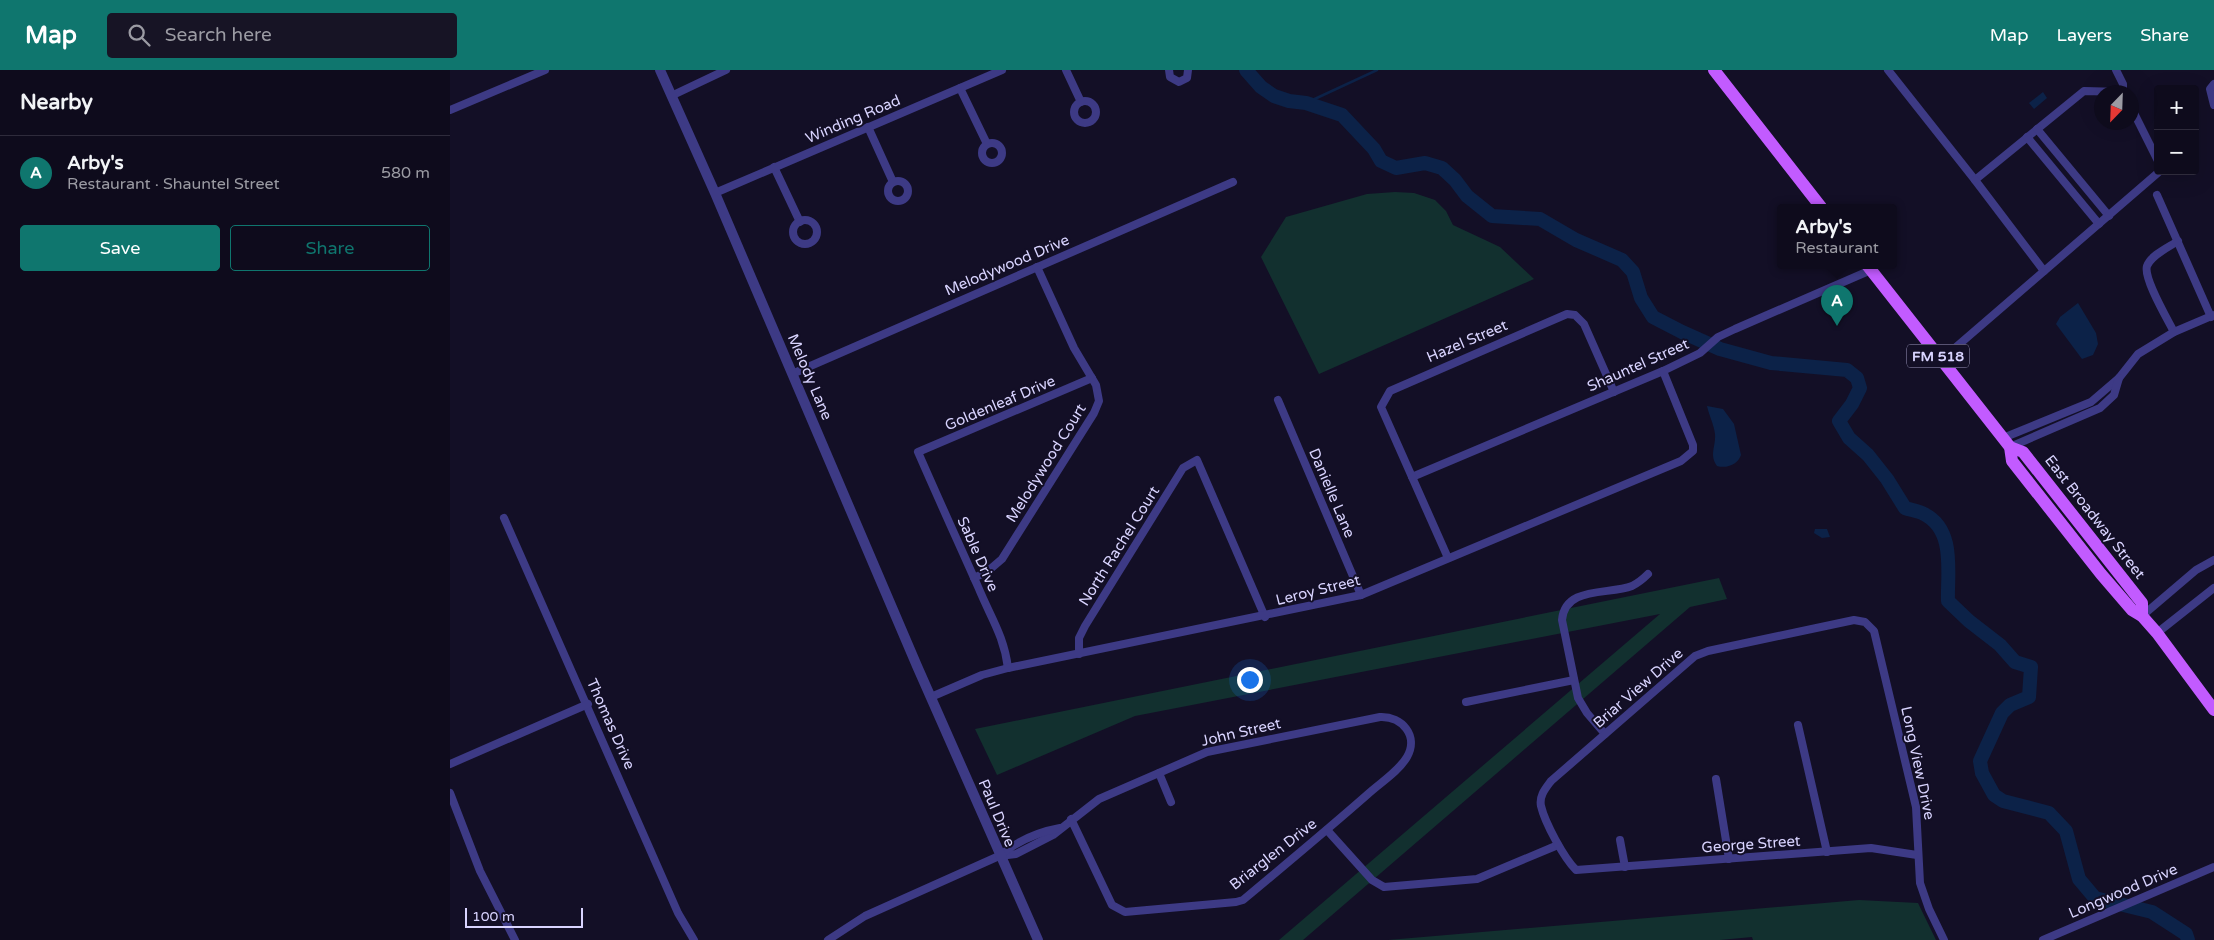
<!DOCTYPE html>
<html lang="en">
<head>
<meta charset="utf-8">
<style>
  :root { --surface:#0e0b1c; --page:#171425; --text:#f1f3f6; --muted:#9b9ba3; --line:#2e2b3b; --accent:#0f766e }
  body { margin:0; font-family:"Varela Round",sans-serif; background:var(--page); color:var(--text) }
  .controls { position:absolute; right:15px; top:15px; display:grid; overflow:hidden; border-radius:5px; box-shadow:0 5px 20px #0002 }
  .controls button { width:45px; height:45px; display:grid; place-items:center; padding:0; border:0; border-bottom:1px solid var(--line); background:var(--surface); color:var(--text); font:25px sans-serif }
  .compass { position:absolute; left:1644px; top:15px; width:45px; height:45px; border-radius:50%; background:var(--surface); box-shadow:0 5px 20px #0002; rotate:203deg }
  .scale { position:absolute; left:15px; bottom:12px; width:118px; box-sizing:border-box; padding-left:5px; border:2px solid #d9d4ff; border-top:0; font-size:14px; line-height:18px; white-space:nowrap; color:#d9d4ff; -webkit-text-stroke:4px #130f26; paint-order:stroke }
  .you { position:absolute; left:799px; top:609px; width:18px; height:18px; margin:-12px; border:4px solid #fff; border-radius:50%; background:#1a73e8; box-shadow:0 0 0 8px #1a73e833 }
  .badge { display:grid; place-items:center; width:32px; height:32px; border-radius:50%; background:var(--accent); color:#fff; font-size:16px; font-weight:700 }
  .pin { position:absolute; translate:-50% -41px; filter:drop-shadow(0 1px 2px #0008) }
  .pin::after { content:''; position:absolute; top:26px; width:18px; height:15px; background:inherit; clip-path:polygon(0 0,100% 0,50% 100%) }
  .popup { position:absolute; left:1327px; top:134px; width:120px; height:65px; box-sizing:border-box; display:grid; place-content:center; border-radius:5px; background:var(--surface); filter:drop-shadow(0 1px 4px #0005); font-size:16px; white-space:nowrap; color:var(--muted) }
  .popup b { font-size:19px; color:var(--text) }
  .popup::after { content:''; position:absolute; left:50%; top:100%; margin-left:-10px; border:10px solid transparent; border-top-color:var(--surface) }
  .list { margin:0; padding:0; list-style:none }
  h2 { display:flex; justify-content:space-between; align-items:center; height:65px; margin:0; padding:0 20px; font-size:21px }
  h2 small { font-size:16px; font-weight:400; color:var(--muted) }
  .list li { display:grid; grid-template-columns:32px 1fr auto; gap:15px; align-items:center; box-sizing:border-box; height:75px; padding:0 20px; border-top:1px solid var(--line) }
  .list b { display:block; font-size:19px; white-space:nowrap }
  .list p { margin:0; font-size:16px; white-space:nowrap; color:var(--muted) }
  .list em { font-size:16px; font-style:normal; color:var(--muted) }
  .actions { display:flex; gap:10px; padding:15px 20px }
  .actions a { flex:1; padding:11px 0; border:1px solid var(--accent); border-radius:5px; text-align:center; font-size:18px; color:var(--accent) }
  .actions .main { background:var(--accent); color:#fff }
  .icon { flex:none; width:28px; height:28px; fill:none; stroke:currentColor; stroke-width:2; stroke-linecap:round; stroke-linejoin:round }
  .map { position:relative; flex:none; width:1764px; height:870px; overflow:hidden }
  header { display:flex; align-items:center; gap:30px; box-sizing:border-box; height:70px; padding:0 25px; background:var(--accent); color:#fff }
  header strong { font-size:24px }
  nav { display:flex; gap:28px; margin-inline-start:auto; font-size:18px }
  .search { width:350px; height:45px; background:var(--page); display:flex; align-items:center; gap:12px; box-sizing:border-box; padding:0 18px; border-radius:5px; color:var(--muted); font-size:19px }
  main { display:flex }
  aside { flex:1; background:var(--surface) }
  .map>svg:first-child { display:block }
  .green { fill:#12302f }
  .water { fill:#0c2248 }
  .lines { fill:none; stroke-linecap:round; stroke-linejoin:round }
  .stream { stroke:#0c2248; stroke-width:2.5 }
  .river { stroke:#0c2248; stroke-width:14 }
  .minor { stroke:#3d3a85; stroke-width:8 }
  .tertiary { stroke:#3d3a85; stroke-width:10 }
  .primary { stroke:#c25bff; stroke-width:12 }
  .labels { text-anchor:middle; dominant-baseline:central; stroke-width:4; stroke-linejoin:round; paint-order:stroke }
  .shield { fill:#130f26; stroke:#9e99be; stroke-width:1 }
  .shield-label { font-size:14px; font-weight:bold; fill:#d9d4ff }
  .street-label { font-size:15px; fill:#d9d4ff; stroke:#130f26 }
</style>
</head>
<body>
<header>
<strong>Map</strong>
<div class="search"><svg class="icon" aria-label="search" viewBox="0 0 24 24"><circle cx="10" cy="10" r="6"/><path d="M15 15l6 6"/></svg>Search here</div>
<nav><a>Map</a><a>Layers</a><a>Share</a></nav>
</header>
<main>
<aside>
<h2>Nearby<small></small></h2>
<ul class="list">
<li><span class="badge">A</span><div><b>Arby's</b><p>Restaurant · Shauntel Street</p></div><em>580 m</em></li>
</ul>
<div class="actions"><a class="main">Save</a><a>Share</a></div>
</aside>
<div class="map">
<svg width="1764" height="870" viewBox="0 0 1764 870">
  <rect width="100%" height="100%" fill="#130f26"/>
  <g class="green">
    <polygon points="945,122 964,123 985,130 996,141 1003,155 1050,177 1084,209 869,304 811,187 836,147 917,124"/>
    <polygon points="1269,508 1277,529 1240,537 853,870 829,870 1210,544 685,646 547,705 525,659"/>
    <polygon points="1409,830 1468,833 1486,870 1303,870 1302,867 1270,870 938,870"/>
  </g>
  <g class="water">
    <polygon points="1593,22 1597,28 1584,39 1579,33"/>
    <polygon points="1628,233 1646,263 1648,274 1643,285 1632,289 1606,254 1610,247"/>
    <path d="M1257 336 1273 339 1284 354 1291 385C1288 394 1277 399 1267 396 1259 384 1266 377 1265 364 1264 355 1259 345 1257 336Z"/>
    <polygon points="1365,459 1377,459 1380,467 1372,468 1364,463"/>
  </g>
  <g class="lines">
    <polyline class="stream" points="856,33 927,0"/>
    <path class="river" d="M796 0 811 17 824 26 839 31 856 33 892 45 924 79 931 91 946 98 975 93 992 98 1005 110 1017 126 1042 146 1090 149 1126 170 1172 190 1183 202 1191 228 1203 247 1232 262 1270 279 1321 293 1397 300 1407 308 1410 318 1402 334 1389 351 1399 368 1418 385 1437 409 1455 438C1461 440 1469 441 1474 444 1506 460 1497 503 1498 531L1519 551 1550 575 1565 592 1581 597 1579 627 1560 635 1552 643 1530 691 1532 703 1544 725 1553 731 1599 743 1616 761 1629 809 1645 828 1702 842 1736 864 1738 870"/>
    <g class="minor">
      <polyline points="616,0 631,32"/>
      <polyline points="719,0 720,7 729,12 737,8 738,0"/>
      <polyline points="1438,0 1525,110 1634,21 1673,22"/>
      <polyline points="1666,0 1673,14 1673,22"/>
      <polyline points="1764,14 1760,19 1764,35"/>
      <polyline points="510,18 537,74"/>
      <polyline points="221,26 276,0"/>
      <circle cx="635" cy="42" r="11"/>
      <polyline points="1682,39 1708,91"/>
      <polyline points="0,40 95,0"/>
      <polyline points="418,57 443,112"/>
      <polyline points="1587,59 1659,146"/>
      <polyline points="1577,67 1649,154"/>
      <circle cx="542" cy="83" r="10"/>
      <polyline points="324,97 350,152"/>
      <polyline points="1525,110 1594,201"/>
      <circle cx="448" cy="121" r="10"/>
      <polyline points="265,123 552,0"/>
      <polyline points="1707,125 1761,247"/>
      <circle cx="355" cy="162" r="12"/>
      <path d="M1724 262C1718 250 1693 208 1697 196 1701 185 1719 177 1728 171"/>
      <polyline points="1491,290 1710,101"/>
      <polyline points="342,304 783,112"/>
      <polyline points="828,330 911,525"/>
      <polyline points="1553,368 1641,332 1669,308 1688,284 1724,262 1764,245"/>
      <polyline points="1560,377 1650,338 1664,325 1669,308"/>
      <polyline points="962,407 1213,301 1250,283 1268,267 1285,259 1421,200"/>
      <polyline points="54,448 228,843 244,870"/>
      <polyline points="998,488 931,337 940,321 1117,244 1125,245 1134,254 1164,322"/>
      <polyline points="524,508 538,501 552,489 644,343 649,331 646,315 624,278 587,197"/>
      <polyline points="1692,546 1746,500 1764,490"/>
      <polyline points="1707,563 1764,518"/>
      <polyline points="629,584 629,568 635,556 733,398 747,390 815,547"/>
      <path d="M558 598C554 566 541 548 529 519 509 474 488 428 468 382L642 308"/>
      <polyline points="481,627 532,605 558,598 911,525 1231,391 1243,381 1243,375 1213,301"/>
      <polyline points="1016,632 1124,610"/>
      <polyline points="1348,655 1377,782"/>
      <path d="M1155 664 1137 643 1128 628 1112 550C1115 516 1158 525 1182 516 1188 513 1193 509 1198 504"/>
      <polyline points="0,694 138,634"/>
      <polyline points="709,703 721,732"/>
      <polyline points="1266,709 1279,789"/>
      <polyline points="0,723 30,801 65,870"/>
      <polyline points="877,760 922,810 934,817 1027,809 1108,775"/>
      <polyline points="1170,770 1175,797"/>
      <path d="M1467 785 1421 778 1126 800C1114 788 1095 753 1091 736 1089 726 1095 719 1101 711L1245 586 1258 581 1404 550 1415 552 1424 561 1466 737 1470 813 1479 839 1494 870"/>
      <path d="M549 786 566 784 603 765 649 729 757 682 930 647C952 646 969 666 957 687 949 701 930 713 918 724 877 760 835 795 793 830L786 832 675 842 662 835 621 749"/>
      <path d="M378 870 415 846 549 786C566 772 588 762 610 758"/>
      <polyline points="1593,870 1764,797"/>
    </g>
    <polyline class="tertiary" points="210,0 265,123 467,596 588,870"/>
    <g class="primary">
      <polyline points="1264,0 1371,137"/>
      <polyline points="1417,195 1560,377 1562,391 1651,504 1682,540 1692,546 1707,563 1764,640"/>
      <polyline points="1560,377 1573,382 1692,533 1692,546"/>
    </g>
  </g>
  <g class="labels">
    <rect class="shield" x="1457" y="274.5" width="62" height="23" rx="4"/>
    <g class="shield-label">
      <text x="1488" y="286">FM 518</text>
    </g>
    <g class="street-label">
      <text transform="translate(403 49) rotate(-23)">Winding Road</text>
      <text transform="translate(557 195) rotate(-23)">Melodywood Drive</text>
      <text transform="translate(1017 271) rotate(-23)">Hazel Street</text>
      <text transform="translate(1188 295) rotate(-24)">Shauntel Street</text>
      <text transform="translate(360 307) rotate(67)">Melody Lane</text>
      <text transform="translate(550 333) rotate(-23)">Goldenleaf Drive</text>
      <text transform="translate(596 393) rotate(-58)">Melodywood Court</text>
      <text transform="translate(882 423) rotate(67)">Danielle Lane</text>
      <text transform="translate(1645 447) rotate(52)">East Broadway Street</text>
      <text transform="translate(669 476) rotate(-58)">North Rachel Court</text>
      <text transform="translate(528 484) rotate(66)">Sable Drive</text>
      <text transform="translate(868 520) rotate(-14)">Leroy Street</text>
      <text transform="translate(1188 618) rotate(-41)">Briar View Drive</text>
      <text transform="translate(161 654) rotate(66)">Thomas Drive</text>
      <text transform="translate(791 662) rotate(-13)">John Street</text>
      <text transform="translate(1468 693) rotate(78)">Long View Drive</text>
      <text transform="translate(547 743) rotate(67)">Paul Drive</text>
      <text transform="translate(1301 774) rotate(-4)">George Street</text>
      <text transform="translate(823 784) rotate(-38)">Briarglen Drive</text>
      <text transform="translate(1673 821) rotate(-23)">Longwood Drive</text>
    </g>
  </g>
</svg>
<div class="controls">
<button>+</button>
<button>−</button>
</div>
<svg class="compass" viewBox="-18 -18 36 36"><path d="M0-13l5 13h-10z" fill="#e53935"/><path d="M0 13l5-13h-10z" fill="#9b9ba3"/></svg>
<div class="scale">100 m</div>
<div class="you"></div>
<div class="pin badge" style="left:1387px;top:256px">A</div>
<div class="popup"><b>Arby's</b>Restaurant</div>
</div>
</main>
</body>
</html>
